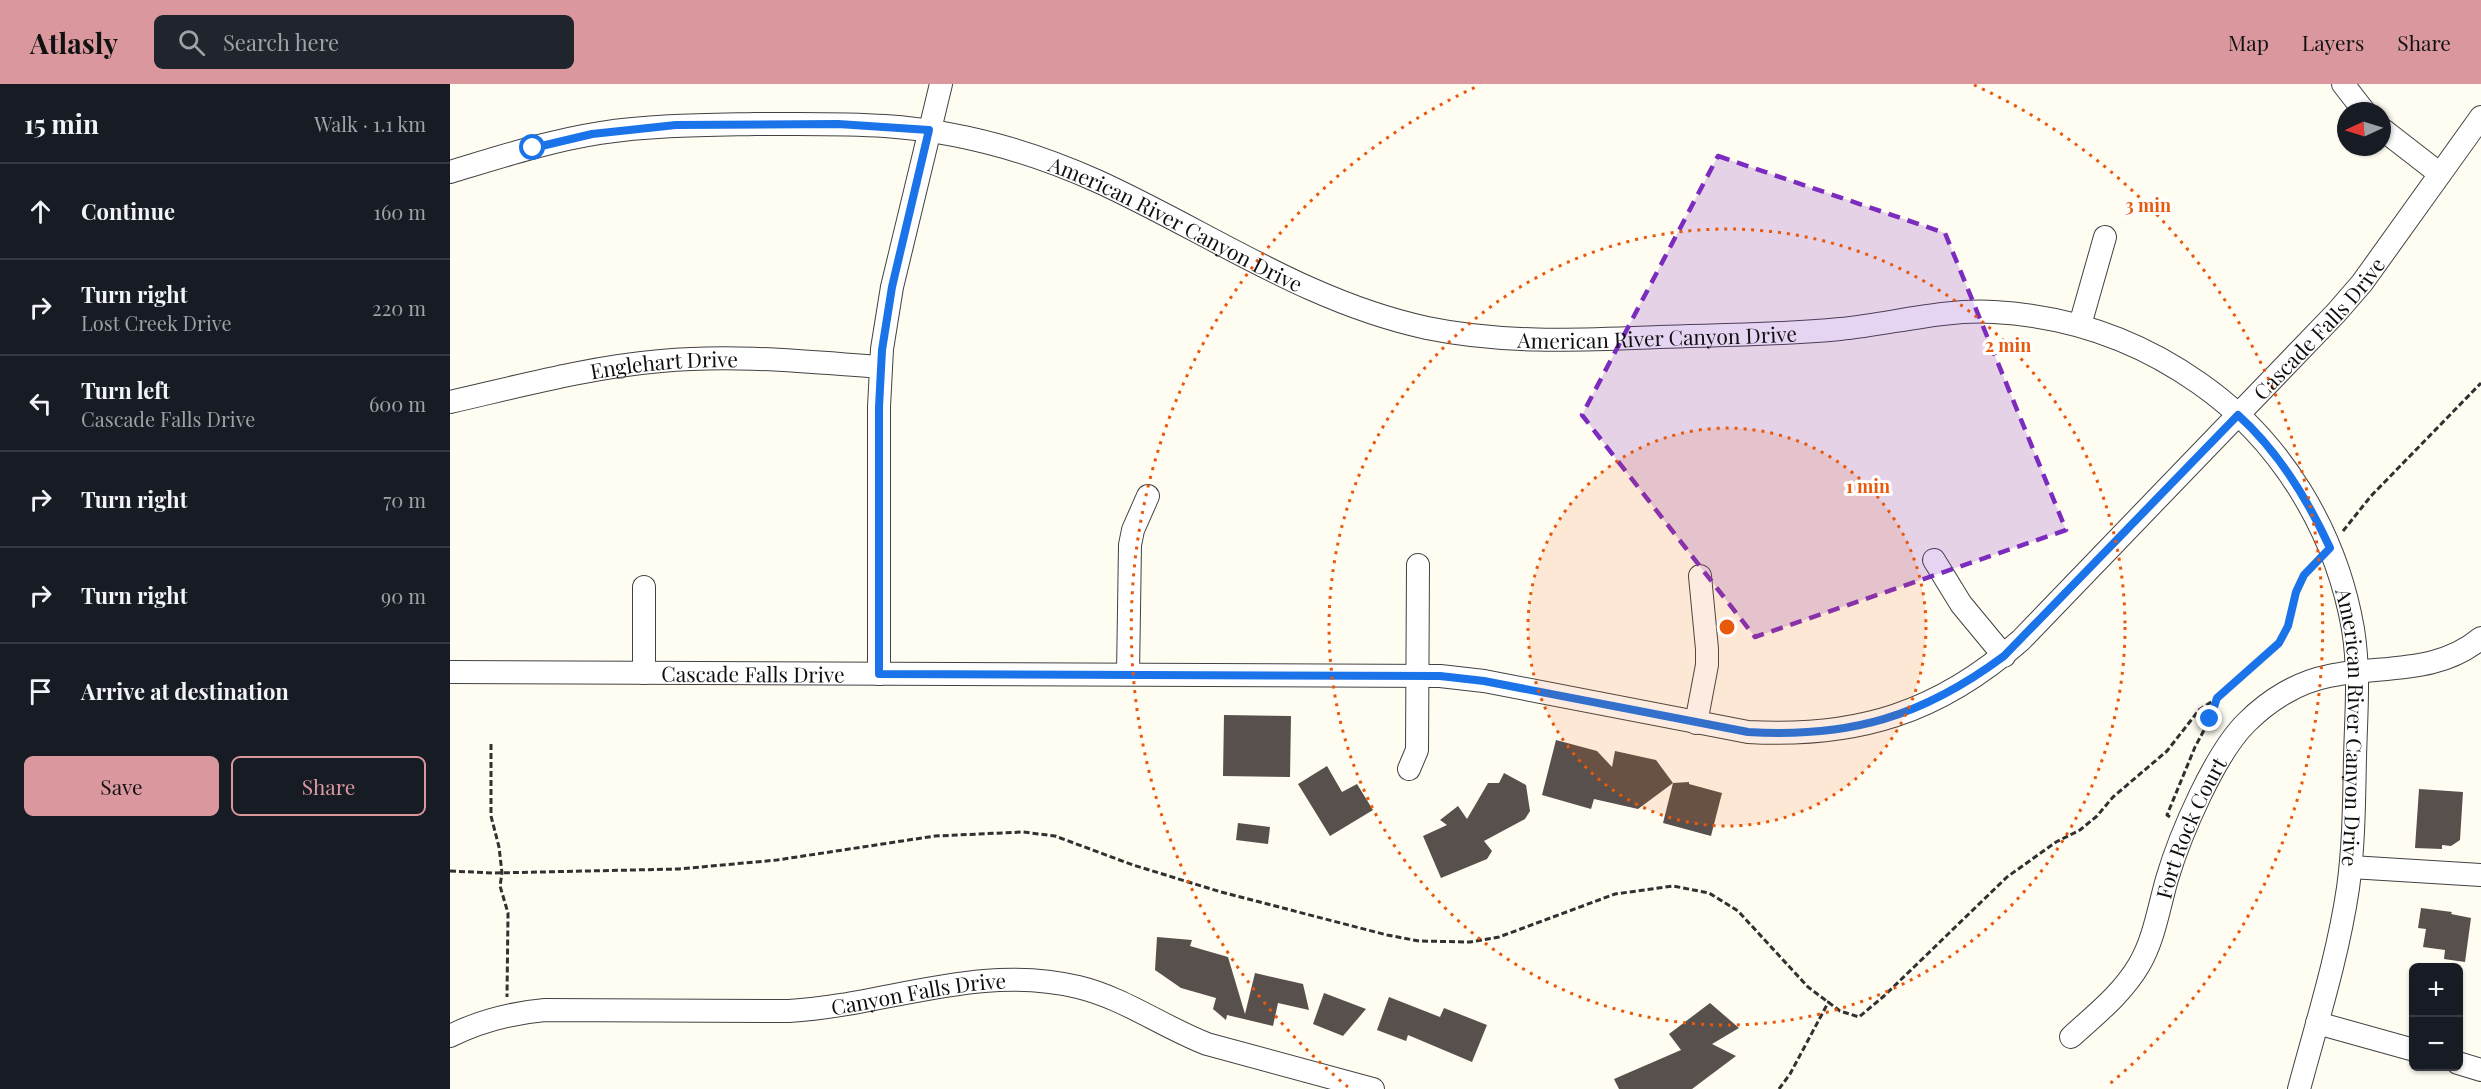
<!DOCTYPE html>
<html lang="en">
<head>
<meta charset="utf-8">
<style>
  :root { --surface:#171b24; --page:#20242c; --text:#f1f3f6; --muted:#9ea1a6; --line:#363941; --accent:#da989e }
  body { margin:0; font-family:"Playfair Display",serif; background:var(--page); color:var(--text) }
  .controls { position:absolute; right:18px; bottom:18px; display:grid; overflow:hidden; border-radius:9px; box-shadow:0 2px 4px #0004 }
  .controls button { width:54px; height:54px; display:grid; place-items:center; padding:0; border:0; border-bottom:2px solid var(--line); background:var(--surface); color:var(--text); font:30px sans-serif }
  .compass { position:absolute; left:1887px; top:18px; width:54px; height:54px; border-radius:50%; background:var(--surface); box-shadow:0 2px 4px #0004; rotate:266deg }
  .stop { position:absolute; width:18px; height:18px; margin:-14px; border:4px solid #1a73e8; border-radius:50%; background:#fff }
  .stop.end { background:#1a73e8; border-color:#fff; box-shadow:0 2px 6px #0008 }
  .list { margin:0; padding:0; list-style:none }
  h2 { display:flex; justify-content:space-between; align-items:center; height:78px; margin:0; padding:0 24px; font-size:26px }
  h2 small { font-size:20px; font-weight:400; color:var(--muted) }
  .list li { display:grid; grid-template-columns:39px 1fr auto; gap:18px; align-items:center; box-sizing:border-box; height:96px; padding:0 24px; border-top:2px solid var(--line) }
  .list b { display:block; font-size:22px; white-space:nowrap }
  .list p { margin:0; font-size:20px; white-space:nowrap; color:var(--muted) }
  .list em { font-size:20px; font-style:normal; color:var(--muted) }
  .actions { display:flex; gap:12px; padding:18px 24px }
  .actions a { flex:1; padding:14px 0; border:2px solid var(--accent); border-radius:9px; text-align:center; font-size:21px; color:var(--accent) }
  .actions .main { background:var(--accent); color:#111 }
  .icon { flex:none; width:33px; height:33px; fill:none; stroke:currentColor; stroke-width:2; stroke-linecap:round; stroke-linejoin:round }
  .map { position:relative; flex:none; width:2031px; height:1005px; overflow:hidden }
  header { display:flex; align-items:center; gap:36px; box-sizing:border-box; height:84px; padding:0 30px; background:var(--accent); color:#111 }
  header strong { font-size:28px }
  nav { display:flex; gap:33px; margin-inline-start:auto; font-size:21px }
  .search { width:420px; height:54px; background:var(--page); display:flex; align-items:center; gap:15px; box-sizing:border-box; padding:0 21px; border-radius:9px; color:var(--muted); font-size:22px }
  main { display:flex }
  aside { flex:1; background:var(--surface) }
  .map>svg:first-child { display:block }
  .building { fill:#58504c }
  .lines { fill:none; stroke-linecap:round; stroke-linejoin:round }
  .minor-casing { stroke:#424242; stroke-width:24 }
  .path { stroke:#313131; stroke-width:3; stroke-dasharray:6 3; stroke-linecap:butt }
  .minor { stroke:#fff; stroke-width:22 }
  .route { stroke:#1a73e8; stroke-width:8 }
  .marked { fill:#7b2cbf; fill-opacity:0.2; stroke:#7b2cbf; stroke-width:4.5; stroke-dasharray:12 8; stroke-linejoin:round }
  .ring { fill:none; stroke:#e8590c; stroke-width:3; stroke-dasharray:3 6 }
  .labels { text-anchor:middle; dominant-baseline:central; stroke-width:6; stroke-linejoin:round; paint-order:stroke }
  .street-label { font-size:21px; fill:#0f0f0f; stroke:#fff }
  .centre { fill:#e8590c; stroke:#fff; stroke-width:3 }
  .ring-label { font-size:18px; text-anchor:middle; font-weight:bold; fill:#e8590c; stroke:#fff; stroke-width:6; stroke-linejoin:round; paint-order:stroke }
</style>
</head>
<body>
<header>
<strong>Atlasly</strong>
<div class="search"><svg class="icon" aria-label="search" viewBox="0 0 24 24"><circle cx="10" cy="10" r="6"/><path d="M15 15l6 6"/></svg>Search here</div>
<nav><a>Map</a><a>Layers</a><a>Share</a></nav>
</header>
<main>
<aside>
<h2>15 min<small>Walk · 1.1 km</small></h2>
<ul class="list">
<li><svg class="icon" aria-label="ahead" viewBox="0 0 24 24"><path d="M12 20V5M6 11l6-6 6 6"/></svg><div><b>Continue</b></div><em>160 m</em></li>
<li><svg class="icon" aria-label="right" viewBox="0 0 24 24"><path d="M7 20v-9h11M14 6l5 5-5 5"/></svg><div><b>Turn right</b><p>Lost Creek Drive</p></div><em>220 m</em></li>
<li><svg class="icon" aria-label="left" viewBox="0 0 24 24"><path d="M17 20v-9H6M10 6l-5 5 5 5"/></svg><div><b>Turn left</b><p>Cascade Falls Drive</p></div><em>600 m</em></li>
<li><svg class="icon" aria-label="right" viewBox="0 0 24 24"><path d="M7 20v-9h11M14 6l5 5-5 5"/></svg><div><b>Turn right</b></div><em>70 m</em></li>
<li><svg class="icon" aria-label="right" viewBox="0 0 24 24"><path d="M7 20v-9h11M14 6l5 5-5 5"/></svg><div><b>Turn right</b></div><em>90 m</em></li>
<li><svg class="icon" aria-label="arrive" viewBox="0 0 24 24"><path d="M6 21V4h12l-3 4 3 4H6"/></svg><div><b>Arrive at destination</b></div></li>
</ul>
<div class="actions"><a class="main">Save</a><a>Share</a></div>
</aside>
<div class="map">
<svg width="2031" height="1005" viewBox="0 0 2031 1005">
  <rect width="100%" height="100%" fill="#fffcf2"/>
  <g class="building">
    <polygon points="774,631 841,632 840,693 773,692"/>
    <polygon points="1106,656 1147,667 1162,683 1165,667 1206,676 1223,699 1188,725 1144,715 1141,725 1092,711"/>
    <polygon points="877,682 892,708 907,700 923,726 880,752 848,700"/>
    <polygon points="1054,689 1076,701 1080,727 1075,735 1034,757 1042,767 1037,775 991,794 973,752 997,741 990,736 1008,722 1017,735 1038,699 1049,699"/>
    <polygon points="1239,698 1239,700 1272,709 1261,752 1213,739 1223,699"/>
    <polygon points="1969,705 2013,708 2010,756 2001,762 1992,761 1992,765 1965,764"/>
    <polygon points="788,739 820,743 818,760 786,756"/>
    <polygon points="1971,824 2002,828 2001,830 2021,834 2015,878 1994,875 1995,866 1973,863 1976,845 1968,844"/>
    <polygon points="707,853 742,856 740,862 778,873 795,930 805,889 853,900 859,926 828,919 823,942 777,931 776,936 763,925 766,914 731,904 705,886"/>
    <polygon points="874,909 916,925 893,952 863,940"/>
    <polygon points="939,913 990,933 994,924 1037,941 1022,978 958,951 956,957 927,946"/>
    <polygon points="1260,919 1289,944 1262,960 1286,972 1242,1005 1169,1005 1164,995 1231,966 1219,950"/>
  </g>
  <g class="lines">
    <defs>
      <g id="minor">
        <polyline points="1893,0 1914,27"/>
        <polyline points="1932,45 1990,90"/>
        <path id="s1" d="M0 88C50 73 99 57 150 49 202 41 253 41 305 40 348 40 392 39 435 42 508 47 580 67 647 97 757 147 856 218 977 244 1054 260 1131 256 1209 253 1269 251 1330 251 1390 245 1442 240 1492 225 1544 228 1619 232 1688 256 1749 299 1831 356 1886 447 1903 545 1910 588 1906 631 1905 674 1904 717 1904 761 1898 804 1888 872 1867 938 1849 1005"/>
        <polyline points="1630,241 1655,153"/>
        <path id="s2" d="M0 318C70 302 140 283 211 277 285 270 358 278 431 283"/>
        <polyline points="1484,476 1511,520 1554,572"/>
        <path id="s3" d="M0 588 990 592 1034 597 1298 648C1407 654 1489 629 1571 556L1886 229 1912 199 2031 33"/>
        <polyline points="194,589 194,503"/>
        <polyline points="429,590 429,323 432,265 442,203 491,0"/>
        <polyline points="678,590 680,461 683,446 698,412"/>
        <polyline points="1246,639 1257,581 1257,565 1250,492"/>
        <polyline points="959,685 967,666 968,481"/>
        <polyline points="1901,783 2031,791"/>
        <polyline points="1867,939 1964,966"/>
        <path id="s4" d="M0 952C30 937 61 929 95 926L339 927C438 921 528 879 628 903 674 914 713 943 757 960L923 1005"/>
        <path id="s5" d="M1621 953C1645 931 1672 910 1689 881 1704 856 1709 823 1717 795 1730 751 1765 669 1797 638 1819 616 1848 598 1879 592 1931 581 1987 591 2031 554"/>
        <polyline points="2008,979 2031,986"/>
      </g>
    </defs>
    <use href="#minor" class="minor-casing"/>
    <g class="path">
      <polyline points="1893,447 1921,412 2031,299"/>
      <polyline points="41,660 41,732 49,763 52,789 50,802 58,829 57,913"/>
      <polyline points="1720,733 1717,731 1745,663 1760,635 1767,614"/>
      <polyline points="0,787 44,789 229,785 327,776 485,752 573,748 605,752 683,781 771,808 937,851 969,857 1020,858 1049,853 1165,810 1223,802 1259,809 1288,827 1358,903 1390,927 1409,933 1434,912 1557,793 1606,758 1630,746 1647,732 1663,713 1717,667 1749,626 1767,614 1829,559 1838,542 1846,508 1854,491 1865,480"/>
      <polyline points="1329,1005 1340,990 1379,917"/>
    </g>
    <use href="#minor" class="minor"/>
  </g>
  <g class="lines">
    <path class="route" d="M83 64 142 50 226 41 388 40 479 46 442 203 432 266 429 323V590L990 592 1034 597 1298 648C1400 654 1472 633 1554 572L1788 331C1829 368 1857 414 1880 464L1854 491 1846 508 1838 542 1829 559 1767 614 1760 635"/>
  </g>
  <path class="marked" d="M1268 72 1495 149 1616 446 1305 553 1132 331Z"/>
  <circle cx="1277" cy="543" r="199" fill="#e8590c" fill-opacity=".12"/>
  <g class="ring">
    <circle cx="1277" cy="543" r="199"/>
    <circle cx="1277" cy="543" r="398"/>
    <path d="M898 1003A596 596 0 0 1 1030 1M1524 1A596 596 0 0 1 1656 1003"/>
  </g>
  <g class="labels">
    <g class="street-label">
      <text stroke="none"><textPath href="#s1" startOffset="750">American River Canyon Drive</textPath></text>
      <text stroke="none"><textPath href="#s3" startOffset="2031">Cascade Falls Drive</textPath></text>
      <text stroke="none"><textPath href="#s1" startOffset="1254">American River Canyon Drive</textPath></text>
      <text stroke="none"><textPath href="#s2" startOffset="218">Englehart Drive</textPath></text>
      <text stroke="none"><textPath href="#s3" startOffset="303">Cascade Falls Drive</textPath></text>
      <text stroke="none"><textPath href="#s1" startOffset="2208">American River Canyon Drive</textPath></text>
      <text stroke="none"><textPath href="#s5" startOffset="246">Fort Rock Court</textPath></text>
      <text stroke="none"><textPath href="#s4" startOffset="474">Canyon Falls Drive</textPath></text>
    </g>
  </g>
  <circle cx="1277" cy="543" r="9" class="centre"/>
  <g class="ring-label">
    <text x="1698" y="128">3 min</text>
    <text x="1558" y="268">2 min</text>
    <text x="1418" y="409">1 min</text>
  </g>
</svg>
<div class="controls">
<button>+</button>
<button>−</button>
</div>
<svg class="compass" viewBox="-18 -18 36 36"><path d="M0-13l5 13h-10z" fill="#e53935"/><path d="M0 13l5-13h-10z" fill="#9ea1a6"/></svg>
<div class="stop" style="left:83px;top:64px"></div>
<div class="stop end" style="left:1760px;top:635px"></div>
</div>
</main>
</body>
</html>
